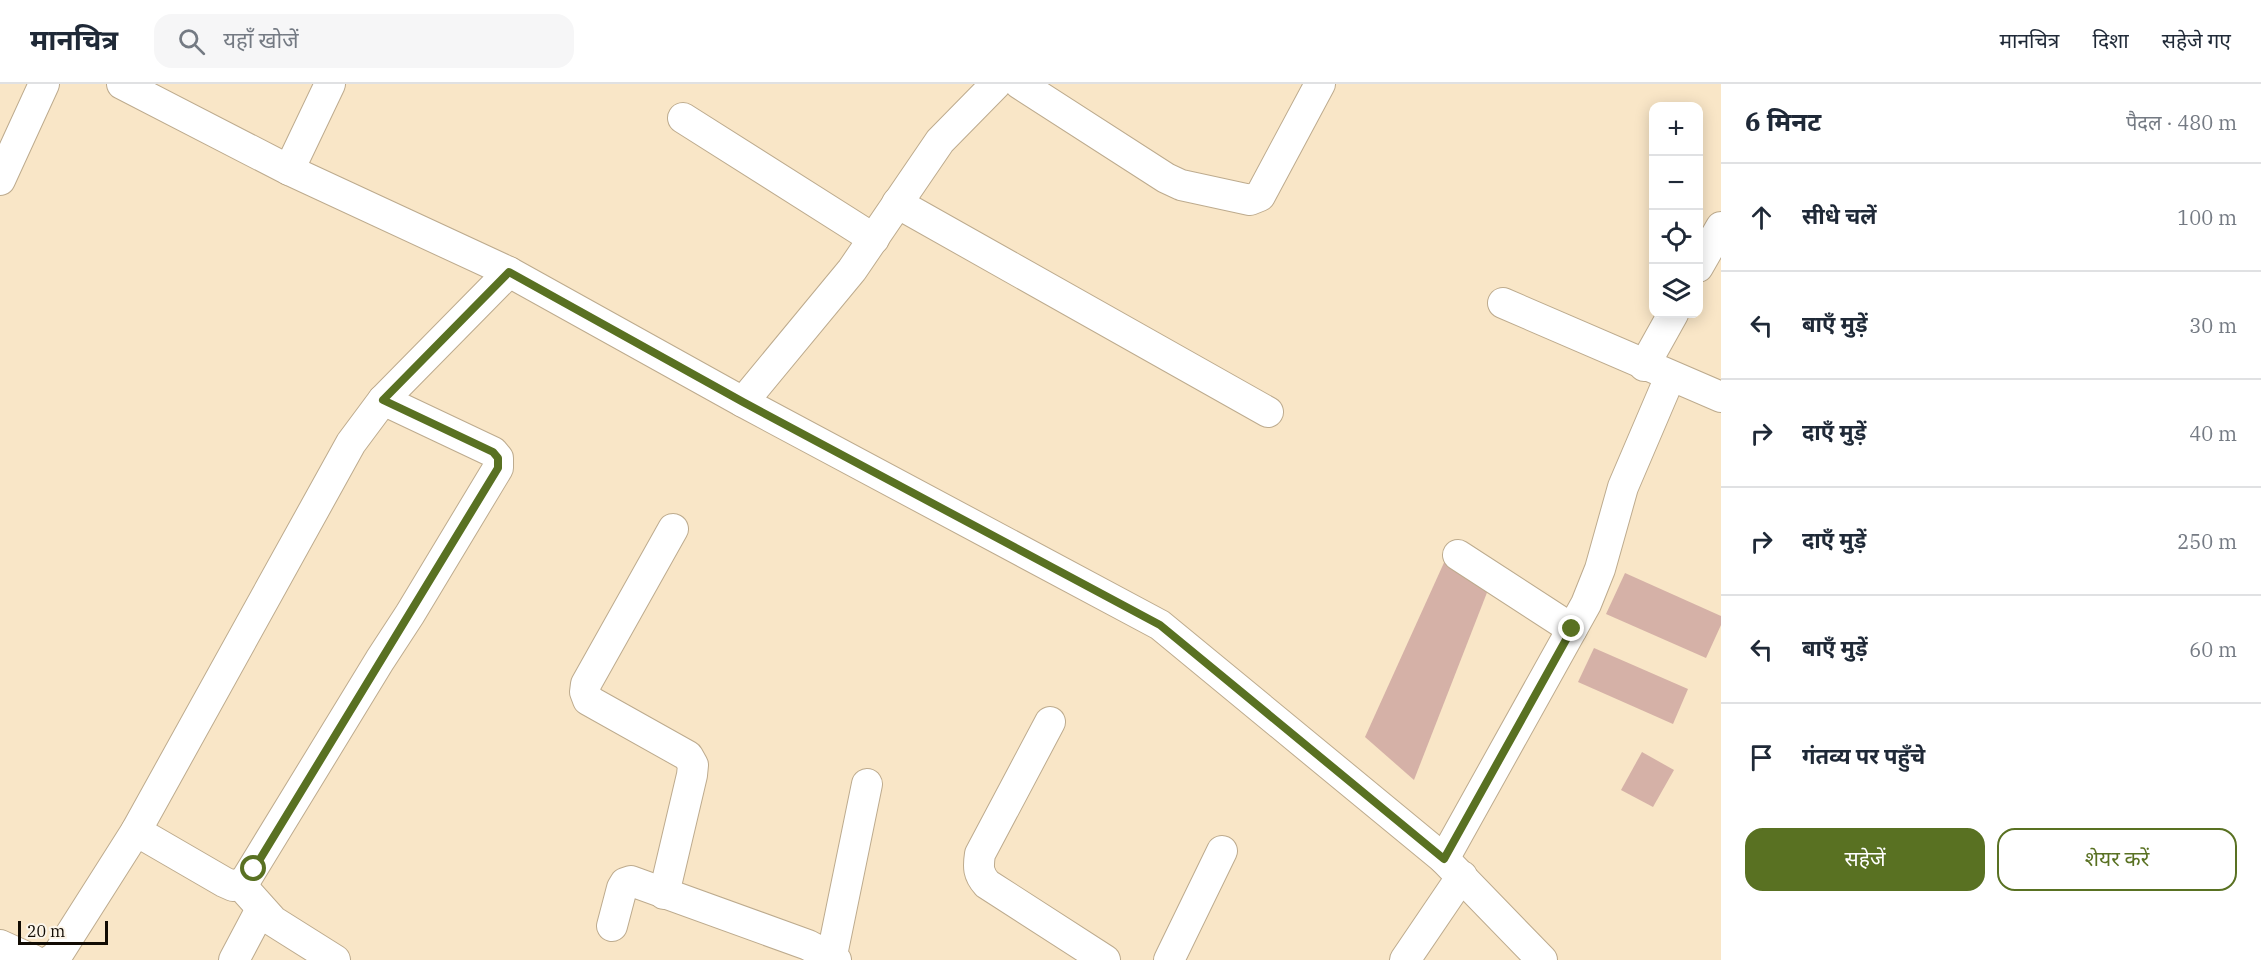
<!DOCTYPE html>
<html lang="hi">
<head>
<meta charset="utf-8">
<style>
  :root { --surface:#fff; --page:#f6f6f7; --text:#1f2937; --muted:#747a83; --line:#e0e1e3; --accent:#597122 }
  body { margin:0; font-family:"IBM Plex Serif","Noto Sans Devanagari",serif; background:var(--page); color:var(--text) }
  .controls { position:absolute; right:18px; top:18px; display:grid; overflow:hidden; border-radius:12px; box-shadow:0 3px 15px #0003 }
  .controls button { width:54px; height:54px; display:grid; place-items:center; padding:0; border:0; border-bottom:2px solid var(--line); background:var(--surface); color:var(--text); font:30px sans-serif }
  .scale { position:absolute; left:18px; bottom:15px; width:90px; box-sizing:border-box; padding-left:6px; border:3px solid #110b03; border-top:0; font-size:16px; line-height:21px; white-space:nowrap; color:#110b03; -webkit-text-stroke:4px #fcf5e9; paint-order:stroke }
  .stop { position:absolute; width:18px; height:18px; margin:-14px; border:4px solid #597122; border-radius:50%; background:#fff }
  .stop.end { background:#597122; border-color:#fff; box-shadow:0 2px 6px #0008 }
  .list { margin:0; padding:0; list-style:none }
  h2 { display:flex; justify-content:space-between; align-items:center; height:78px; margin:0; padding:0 24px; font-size:26px }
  h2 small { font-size:20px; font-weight:400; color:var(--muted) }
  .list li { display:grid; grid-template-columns:39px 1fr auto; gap:18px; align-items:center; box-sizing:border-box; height:108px; padding:0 24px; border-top:2px solid var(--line) }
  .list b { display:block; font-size:22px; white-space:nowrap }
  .list em { font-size:20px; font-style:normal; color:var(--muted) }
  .actions { display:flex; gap:12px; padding:18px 24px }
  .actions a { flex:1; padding:14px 0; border:2px solid var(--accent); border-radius:18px; text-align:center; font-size:21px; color:var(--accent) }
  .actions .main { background:var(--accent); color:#fff }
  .icon { flex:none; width:33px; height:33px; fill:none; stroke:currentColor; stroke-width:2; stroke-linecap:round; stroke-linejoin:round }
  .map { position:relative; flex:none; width:1721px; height:876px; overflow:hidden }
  header { display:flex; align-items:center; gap:36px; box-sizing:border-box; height:84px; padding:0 30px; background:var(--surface); border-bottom:2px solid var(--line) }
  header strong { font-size:28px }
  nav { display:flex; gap:33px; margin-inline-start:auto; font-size:21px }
  .search { width:420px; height:54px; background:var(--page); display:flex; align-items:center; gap:15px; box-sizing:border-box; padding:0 21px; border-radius:18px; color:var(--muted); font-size:22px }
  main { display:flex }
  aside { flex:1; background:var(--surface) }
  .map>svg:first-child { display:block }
  .building { fill:#d5b1a7 }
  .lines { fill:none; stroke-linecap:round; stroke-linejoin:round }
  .minor-casing { stroke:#bdab8e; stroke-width:32 }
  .minor { stroke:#fff; stroke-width:30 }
  .route { stroke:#597122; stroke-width:8 }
</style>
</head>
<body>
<header>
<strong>मानचित्र</strong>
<div class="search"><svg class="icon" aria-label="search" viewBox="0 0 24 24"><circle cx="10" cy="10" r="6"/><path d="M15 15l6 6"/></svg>यहाँ खोजें</div>
<nav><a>मानचित्र</a><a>दिशा</a><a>सहेजे गए</a></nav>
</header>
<main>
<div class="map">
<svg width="1721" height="876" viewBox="0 0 1721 876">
  <rect width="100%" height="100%" fill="#f9e6c7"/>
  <g class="building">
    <polygon points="1447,472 1488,506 1414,696 1365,653"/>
    <polygon points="1625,489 1721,532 1721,541 1706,574 1606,530"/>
    <polygon points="1594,564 1688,605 1673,640 1578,598"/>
    <polygon points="1642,668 1674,686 1653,723 1621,706"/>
  </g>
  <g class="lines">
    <defs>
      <g id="minor">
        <polyline points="122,0 289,86 509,188 743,318 1160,541 1444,775 1542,876"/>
        <polyline points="1020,0 1166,94 1181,101 1250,116 1260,112 1320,0"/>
        <polyline points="683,34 874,155"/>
        <polyline points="289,86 330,0"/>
        <polyline points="0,96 44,0"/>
        <polyline points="897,119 1268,328"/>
        <polyline points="1698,183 1721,143"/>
        <polyline points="1503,219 1721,313"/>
        <polyline points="1644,282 1673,230"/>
        <polyline points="743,318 852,186 940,57 996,0"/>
        <polyline points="1458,471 1572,545"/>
        <path d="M1050 638 980 770C978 783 978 790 987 800L1105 876"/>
        <polyline points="136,747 224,798 233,802 245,797 380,576 410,530 498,384 498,374 493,368 383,316"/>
        <polyline points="1444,775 1586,520 1600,485 1623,403 1670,293"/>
        <polyline points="240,800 273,837 335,876"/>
        <polyline points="664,810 692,691 693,681 688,672 588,616 585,608 586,600 673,445"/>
        <polyline points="612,842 622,804 625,799 631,797 808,861 836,876"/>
        <polyline points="0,861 33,876"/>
        <polyline points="51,876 56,873 136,747 351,359 383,316 509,188"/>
        <polyline points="234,876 261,825"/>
        <polyline points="831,876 867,700"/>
        <polyline points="1169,876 1222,767"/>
        <polyline points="1405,876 1462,792"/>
      </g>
    </defs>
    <use href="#minor" class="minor-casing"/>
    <use href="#minor" class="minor"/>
  </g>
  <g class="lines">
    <polyline class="route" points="254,785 498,384 498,374 493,368 383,316 509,188 743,318 1160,541 1444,775 1572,545"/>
  </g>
</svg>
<div class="controls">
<button>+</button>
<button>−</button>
<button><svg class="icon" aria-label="locate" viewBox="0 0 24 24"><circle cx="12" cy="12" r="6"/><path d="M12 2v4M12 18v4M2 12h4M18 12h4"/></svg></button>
<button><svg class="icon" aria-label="layers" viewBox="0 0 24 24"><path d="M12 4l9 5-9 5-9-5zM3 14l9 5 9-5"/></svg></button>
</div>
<div class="scale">20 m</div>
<div class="stop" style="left:254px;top:785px"></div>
<div class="stop end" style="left:1572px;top:545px"></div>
</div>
<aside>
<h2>6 मिनट<small>पैदल · 480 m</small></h2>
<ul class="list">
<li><svg class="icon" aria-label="ahead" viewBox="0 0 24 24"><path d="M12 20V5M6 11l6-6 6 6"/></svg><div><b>सीधे चलें</b></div><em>100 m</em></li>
<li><svg class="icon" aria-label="left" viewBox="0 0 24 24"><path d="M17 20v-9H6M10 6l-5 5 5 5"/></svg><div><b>बाएँ मुड़ें</b></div><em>30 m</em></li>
<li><svg class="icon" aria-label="right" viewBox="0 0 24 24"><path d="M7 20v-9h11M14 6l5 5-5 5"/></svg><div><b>दाएँ मुड़ें</b></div><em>40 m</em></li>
<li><svg class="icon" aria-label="right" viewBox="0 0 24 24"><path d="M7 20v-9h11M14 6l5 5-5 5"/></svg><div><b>दाएँ मुड़ें</b></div><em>250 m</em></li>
<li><svg class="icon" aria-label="left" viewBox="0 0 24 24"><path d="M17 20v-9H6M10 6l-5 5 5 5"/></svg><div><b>बाएँ मुड़ें</b></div><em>60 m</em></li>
<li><svg class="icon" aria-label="arrive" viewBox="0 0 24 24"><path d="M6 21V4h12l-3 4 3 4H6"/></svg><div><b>गंतव्य पर पहुँचे</b></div></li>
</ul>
<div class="actions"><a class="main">सहेजें</a><a>शेयर करें</a></div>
</aside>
</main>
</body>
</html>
